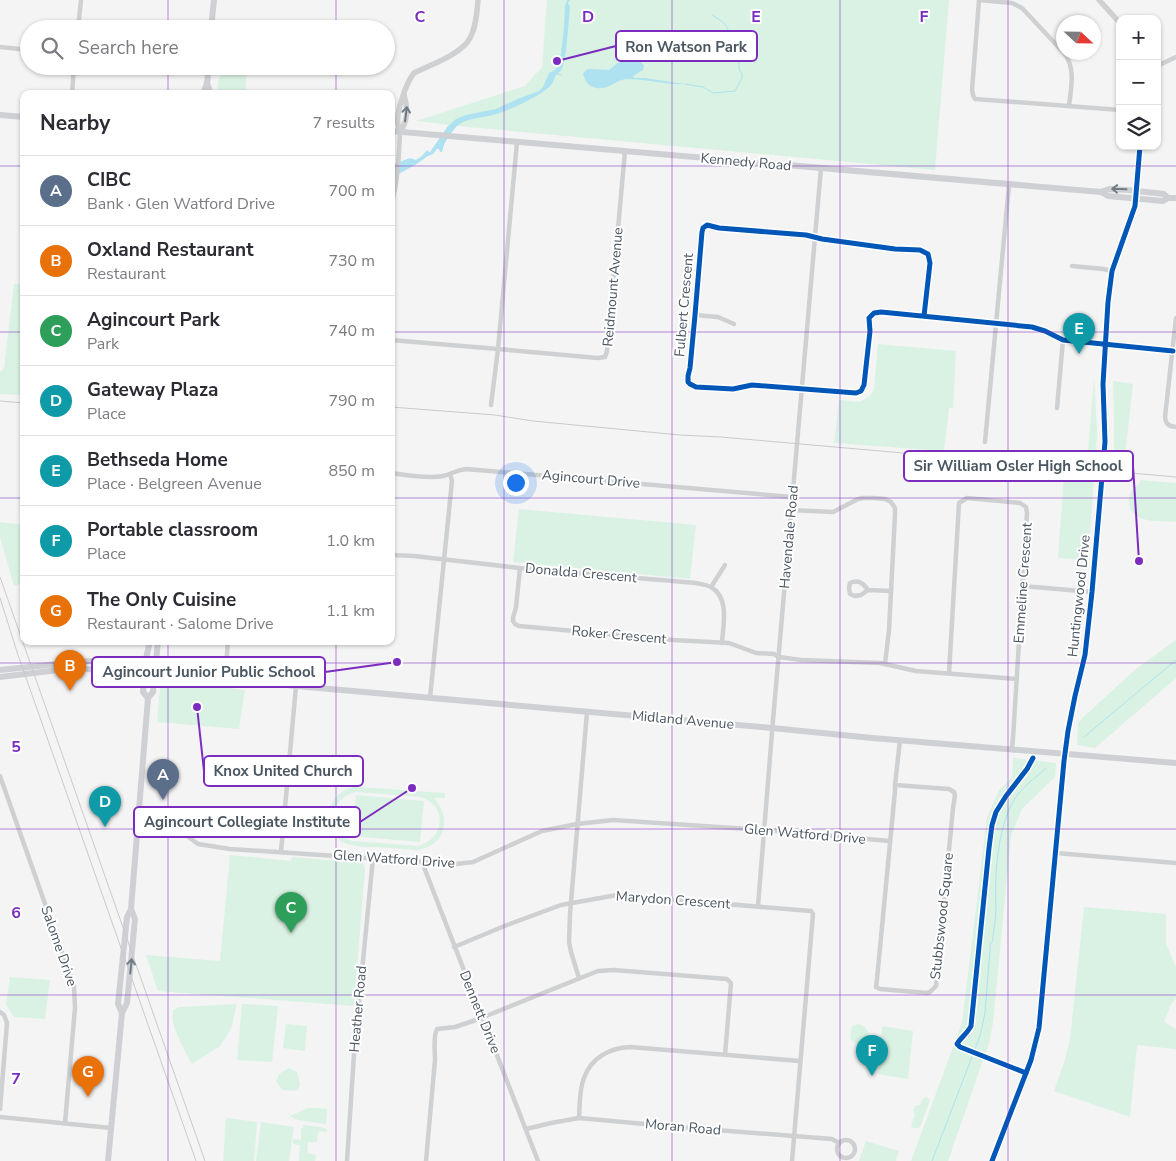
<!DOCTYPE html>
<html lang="en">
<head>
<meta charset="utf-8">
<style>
  :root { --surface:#fff; --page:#f2f2f3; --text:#2b2b33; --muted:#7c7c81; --line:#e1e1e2; --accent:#868d94 }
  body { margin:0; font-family:"Nunito Sans",sans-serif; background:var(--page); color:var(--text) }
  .controls { position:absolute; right:15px; top:15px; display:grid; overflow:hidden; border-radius:10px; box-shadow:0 1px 4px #0004 }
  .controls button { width:45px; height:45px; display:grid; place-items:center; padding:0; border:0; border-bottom:1px solid var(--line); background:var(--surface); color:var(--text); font:25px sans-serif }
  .compass { position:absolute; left:1056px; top:15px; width:45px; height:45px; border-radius:50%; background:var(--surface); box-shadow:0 1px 4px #0004; rotate:112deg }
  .you { position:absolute; left:515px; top:482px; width:18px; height:18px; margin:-12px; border:4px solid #fff; border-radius:50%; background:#1a73e8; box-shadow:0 0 0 8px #1a73e833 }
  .badge { display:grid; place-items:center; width:32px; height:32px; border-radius:50%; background:var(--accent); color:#fff; font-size:16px; font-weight:700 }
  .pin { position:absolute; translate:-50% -41px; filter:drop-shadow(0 1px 2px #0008) }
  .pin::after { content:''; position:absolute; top:26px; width:18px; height:15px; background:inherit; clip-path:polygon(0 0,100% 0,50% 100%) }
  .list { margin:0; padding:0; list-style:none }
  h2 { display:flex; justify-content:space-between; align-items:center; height:65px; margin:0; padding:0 20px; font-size:21px }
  h2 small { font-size:16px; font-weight:400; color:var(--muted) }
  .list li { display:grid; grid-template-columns:32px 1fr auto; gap:15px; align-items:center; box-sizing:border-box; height:70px; padding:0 20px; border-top:1px solid var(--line) }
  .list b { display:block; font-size:19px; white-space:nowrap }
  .list p { margin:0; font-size:16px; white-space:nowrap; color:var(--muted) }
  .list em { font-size:16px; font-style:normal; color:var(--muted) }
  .icon { flex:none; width:28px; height:28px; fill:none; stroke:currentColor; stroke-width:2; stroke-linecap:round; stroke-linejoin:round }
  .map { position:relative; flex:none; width:1176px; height:1161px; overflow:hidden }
  .search { position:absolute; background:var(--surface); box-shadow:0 1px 4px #0004; left:20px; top:20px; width:375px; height:55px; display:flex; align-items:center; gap:12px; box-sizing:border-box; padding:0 18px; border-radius:28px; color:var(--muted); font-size:19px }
  .panel { position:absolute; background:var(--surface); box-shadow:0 1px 4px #0004; left:20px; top:90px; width:375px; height:555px; border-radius:10px }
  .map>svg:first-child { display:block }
  .green { fill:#d9f2e3; fill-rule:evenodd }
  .water { fill:#aee2f0 }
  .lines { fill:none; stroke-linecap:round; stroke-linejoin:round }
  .stream { stroke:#aee2f0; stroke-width:1 }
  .minor { stroke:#ced0d2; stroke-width:4.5 }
  .tertiary { stroke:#ced0d2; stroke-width:5.5 }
  .secondary { stroke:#ced0d4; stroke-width:6 }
  .rail { stroke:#c9cacc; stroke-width:1 }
  .cycleway-casing { stroke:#fff; stroke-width:8 }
  .cycleway { stroke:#0057b8; stroke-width:5 }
  .oneway { stroke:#727b83 }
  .oneway2 { stroke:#727b84 }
  .grid { fill:none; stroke:#7b2cbf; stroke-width:1; stroke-opacity:0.55 }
  .labels { text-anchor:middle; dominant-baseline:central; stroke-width:4; stroke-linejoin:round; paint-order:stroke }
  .street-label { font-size:14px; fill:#4a5661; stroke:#fff }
  .grid-label { font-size:16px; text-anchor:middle; font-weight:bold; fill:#7b2cbf; stroke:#fff; stroke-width:4; stroke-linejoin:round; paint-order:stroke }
  .leader { fill:none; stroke:#7b2cbf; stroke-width:2 }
  .callout-dot { fill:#7b2cbf; stroke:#fff; stroke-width:2 }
  .callout { fill:#fff; stroke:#7b2cbf; stroke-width:2 }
  .callout-label { font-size:15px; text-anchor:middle; font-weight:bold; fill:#4a5661 }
</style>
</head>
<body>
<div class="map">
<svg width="1176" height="1161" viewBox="0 0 1176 1161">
  <rect width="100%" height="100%" fill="#f4f4f4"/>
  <g class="green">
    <polygon points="547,0 949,0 935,170 468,127 416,121 525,86 542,67"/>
    <polygon points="222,66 247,66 245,94 217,94 218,82 221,74"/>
    <polygon points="14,284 24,285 24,395 0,394 0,372 4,368"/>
    <polygon points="878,344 956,351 953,408 949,408 944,451 834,443 839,400 860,402 868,397 872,393 874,389"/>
    <polygon points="1094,378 1097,427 1096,462 1087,462"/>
    <polygon points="1113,381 1133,384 1124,464 1114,465 1114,420"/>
    <polygon points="1064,475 1094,477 1088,560 1058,558"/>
    <path d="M1140 480 1176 483V522C1159 521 1127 524 1129 499 1130 491 1134 487 1140 483Z"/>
    <polygon points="519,509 696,525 690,579 513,562"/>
    <polygon points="0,522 24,525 24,582 14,586 0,537"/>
    <polygon points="1176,640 1176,678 1095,748 1077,745 1078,722 1136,669"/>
    <polygon points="161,679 245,690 239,729 157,722"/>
    <polygon points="1013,758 1056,763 1055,777 1022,809 1011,836 993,1023 989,1043 948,1161 911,1161 962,1023 987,818 999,790 1012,778"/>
    <path d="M352 787H358L445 793V798H434C452 818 446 845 418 850 404 849 389 848 375 847 365 847 354 847 345 843 333 838 326 823 329 811 332 798 341 791 352 787ZM356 792 421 797C448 806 445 839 418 846L352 841C325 831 328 799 356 792Z"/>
    <polygon points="356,795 424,801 420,842 352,836"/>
    <polygon points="230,855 291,861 292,857 363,863 365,869 354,1006 158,991 146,955 220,961"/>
    <polygon points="1084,907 1166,914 1166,944 1176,967 1176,998 1171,1004 1164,1022 1176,1029 1176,1049 1137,1045 1130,1117 1054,1091 1064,1063 1070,1039"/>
    <polygon points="10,977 50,980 45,1019 14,1017 6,1005"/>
    <path d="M237 1004 231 1029 220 1046 192 1064C185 1050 169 1025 173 1010L179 1007Z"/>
    <polygon points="242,1004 278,1006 272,1062 237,1060"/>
    <polygon points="286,1024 307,1026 305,1051 283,1048"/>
    <path d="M858 1024C868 1027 871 1032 865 1042L859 1044 853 1042 850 1038 852 1026Z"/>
    <polygon points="882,1026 913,1031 908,1079 878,1074"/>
    <polygon points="289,1068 297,1072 300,1085 298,1090 291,1091 282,1090 276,1081 279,1074"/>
    <path d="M924 1097 928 1098 930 1101 920 1127C916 1129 914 1129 911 1126L915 1114 913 1111 915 1106 920 1105Z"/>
    <polygon points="308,1108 316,1108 327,1109 326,1124 297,1120 290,1116"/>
    <polygon points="226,1118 257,1122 254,1161 223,1161"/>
    <polygon points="261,1122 294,1127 289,1161 256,1161"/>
    <polygon points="303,1125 320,1127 327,1129 327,1132 319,1131 319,1134 318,1134 317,1142 308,1142 307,1153 316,1155 315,1161 299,1161 300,1145 293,1144 293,1139 301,1140 301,1128 303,1128"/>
    <polygon points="866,1141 899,1151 896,1161 859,1161"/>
  </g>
  <g class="water">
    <path d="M567 0H570L568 3 570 7 566 52C564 57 564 61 563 66 562 71 559 72 556 75 554 78 553 83 551 85 543 95 506 112 493 115 483 118 466 118 457 126 454 129 446 140 444 145 443 147 443 150 442 152H440L439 149H437L433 154 428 156 415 165 391 178V165L410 158 416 160 422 156 427 150 429 152H430L448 126 456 119 466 115 496 109 520 98 539 91 543 87 549 73 555 70 558 65 561 54 564 27 565 6Z"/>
    <path d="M627 60C634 60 641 60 644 66L643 70 633 76 634 78H645L685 84C666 85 646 79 626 79 616 80 609 90 596 88 588 86 585 81 583 74L585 71 588 69 609 70 619 62Z"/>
  </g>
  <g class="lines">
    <g class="stream">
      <polyline points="557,74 562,75"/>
      <polyline points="685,84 703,87 713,93 735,91 742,78 742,74 739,69 739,57 727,27 723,22 712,15"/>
      <polyline points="1084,737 1176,660"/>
      <path d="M932 1161 980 1036 985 1013 990 949V944L993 941C992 936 994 934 994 929 995 925 996 910 996 906 994 874 998 820 1018 794 1026 784 1038 776 1046 768"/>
    </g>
    <g class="minor">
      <polyline points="979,0 972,90 973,95 975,99 1120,110"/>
      <path d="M979 0 1012 3 1022 8 1064 53C1076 68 1071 88 1069 106"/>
      <polyline points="78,29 81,0"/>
      <polyline points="0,47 29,50"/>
      <polyline points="1157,66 1176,57"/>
      <polyline points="72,94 74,66"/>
      <path d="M391 206C398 182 399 156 400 132"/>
      <polyline points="1072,266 1103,269 1112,271"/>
      <polyline points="695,315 718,317 734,324"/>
      <polyline points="924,316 930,263 928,254 920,250 895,249 822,239 806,235 719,228 707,225 703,228 702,232 695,315 690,368 688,376 688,382 690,384 696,387 733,389 752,385 856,393 861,391 864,385 870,331 869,318 874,313 881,312 1032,327 1045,331 1063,340 1173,351"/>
      <path d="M1176 318 1165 417C1166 425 1169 426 1176 427"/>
      <polyline points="391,340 498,349 598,358 605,357 607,351 625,151"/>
      <polyline points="491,405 498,349 517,142"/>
      <polyline points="1057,408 1063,340"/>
      <polyline points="985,442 1009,185"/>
      <path d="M391 473C407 475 428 479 443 476 452 474 456 470 466 469L792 497"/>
      <polyline points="791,510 833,512 858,499 863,498 873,498 885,499 891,502 895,508 895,515 889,630 885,664"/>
      <path d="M391 555 414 556 520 568 696 583C701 584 707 585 711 587 730 598 723 625 722 643"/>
      <polyline points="520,568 516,607 513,618 513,621 515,624 519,626 673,640 729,643 756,653 774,654 779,657 801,660 880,663 916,671 1017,679"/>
      <polyline points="1023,586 1092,592"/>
      <polyline points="711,587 725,565"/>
      <path d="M868 590C863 583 858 579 850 583L849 588 850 594 855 596 861 595 868 590 891 591"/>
      <polyline points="949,673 959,503 967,498 1020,503 1026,507 1027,513 1013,738 1012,749"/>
      <polyline points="225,679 228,641"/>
      <polyline points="430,698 452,481 450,474"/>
      <polyline points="0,776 74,986 75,1008 65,1123"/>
      <polyline points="895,785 949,789 954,792 955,795 953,808 936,986 930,992 927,993 880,989 876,987 877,979 895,791 895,785 900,740"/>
      <polyline points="138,814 162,820 179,830 198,844 230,849 456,864 473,862 542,831 577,824 613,820 764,830 890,841"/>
      <polyline points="281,852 296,686"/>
      <polyline points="1056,853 1176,863"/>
      <polyline points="422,862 538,1161"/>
      <polyline points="758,906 773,720 821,168"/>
      <polyline points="454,947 507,925 561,905 617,895 811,911 813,914 792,1161"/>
      <polyline points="579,978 571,952 569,942 570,914 587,712"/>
      <polyline points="0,1012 4,1015 7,1023 0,1109"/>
      <polyline points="0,1117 111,1128"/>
      <path d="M579 1118C580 1105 579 1090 584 1078 591 1058 609 1048 630 1047L800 1061"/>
      <polyline points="526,1129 551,1123 579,1118 678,1127 832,1139 839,1143"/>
      <circle cx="846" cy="1149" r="9"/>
      <polyline points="347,1161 354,1054 373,858"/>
      <path d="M426 1161 435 1060C435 1051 433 1036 437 1029L455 1027 476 1020 598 971 614 970 727 979 731 983 725 1055"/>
    </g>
    <g class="tertiary">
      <polyline points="1099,0 1120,23"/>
      <path d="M400 132C400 130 398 126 398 124 396 112 406 83 414 73 430 65 462 54 470 38 476 27 477 12 478 0"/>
      <path d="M400 132C408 121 408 108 404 95"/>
      <polyline points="992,1161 1031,1060 1039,1028 1064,761 1068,731 1075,696 1085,655 1092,592 1105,442 1103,384 1108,302 1112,271 1135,206 1140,146"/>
    </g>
    <g class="secondary">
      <polyline points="211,29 214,0"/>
      <polyline points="207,83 211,94"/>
      <polyline points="203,94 207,83 209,66"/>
      <polyline points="0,115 24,117"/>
      <polyline points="391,131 1101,192 1108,196 1163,201 1168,198 1176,198"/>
      <polyline points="1101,192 1109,189 1128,190 1164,194 1168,198"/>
      <polyline points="0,670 57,664 91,661 106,662 172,668 190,675 296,686 772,728 872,738 1176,763"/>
      <path d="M0 677C17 675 33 673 50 671 62 670 73 668 85 669 120 670 154 680 189 675"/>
      <polyline points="148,698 143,692 146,659 150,641"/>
      <polyline points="122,1013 118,1004 127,917 131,909 148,698 153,692 158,641"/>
      <polyline points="108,1161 122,1013 127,1003 135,919 131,909"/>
    </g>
    <g class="rail">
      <polyline points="0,401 24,403"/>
      <polyline points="391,407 495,415 533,421 680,435 721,437 1176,477"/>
      <polyline points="0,577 205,1161"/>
      <polyline points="0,598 18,655 196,1161"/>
    </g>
    <defs>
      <g id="cycleway">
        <polyline points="924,316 930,263 928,254 920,250 895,249 822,239 806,235 719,228 707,225 703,228 702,232 695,315 690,368 688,376 688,382 690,384 696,387 733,389 752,385 856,393 861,391 864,385 870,331 869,318 874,313 881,312 1032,327 1045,331 1063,340 1173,351"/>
        <path d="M1026 1073 960 1047 957 1044C961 1037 967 1034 971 1026L989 848 992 825 996 812 1006 796 1027 769 1033 758"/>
        <polyline points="992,1161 1031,1060 1039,1028 1064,761 1068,731 1075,696 1085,655 1092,592 1105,442 1103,384 1108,302 1112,271 1135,206 1140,146"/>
      </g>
    </defs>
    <use href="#cycleway" class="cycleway-casing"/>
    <use href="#cycleway" class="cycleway"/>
  </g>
  <defs><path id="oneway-shaft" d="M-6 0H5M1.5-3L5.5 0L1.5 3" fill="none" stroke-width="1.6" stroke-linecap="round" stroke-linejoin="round" transform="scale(1.25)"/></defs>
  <use class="oneway" href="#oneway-shaft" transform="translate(406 114) rotate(-83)"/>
  <g class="oneway2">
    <use href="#oneway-shaft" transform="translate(1119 189) rotate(-178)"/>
    <use href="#oneway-shaft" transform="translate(131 966) rotate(-84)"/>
  </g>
  <path class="grid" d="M168 0V29M336 0V29M504 0V1161M672 0V1161M840 0V1161M1008 0V1161M168 66V94M336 66V94M0 166H24M391 166H1176M0 332H24M391 332H1176M0 498H24M391 498H1176M168 641V1161M336 641V1161M0 663H1176M0 829H1176M0 995H1176"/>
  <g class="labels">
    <g class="street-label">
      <text transform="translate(746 162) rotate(5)">Kennedy Road</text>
      <text transform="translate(613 287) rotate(-85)">Reidmount Avenue</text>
      <text transform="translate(684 305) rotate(-85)">Fulbert Crescent</text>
      <text transform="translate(591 479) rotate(5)">Agincourt Drive</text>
      <text transform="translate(789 537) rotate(-85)">Havendale Road</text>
      <text transform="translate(581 573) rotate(5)">Donalda Crescent</text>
      <text transform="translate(1023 583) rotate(-86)">Emmeline Crescent</text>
      <text transform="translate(1079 596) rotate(-84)">Huntingwood Drive</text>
      <text transform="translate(619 635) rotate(5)">Roker Crescent</text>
      <text transform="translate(683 720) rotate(5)">Midland Avenue</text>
      <text transform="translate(805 834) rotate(5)">Glen Watford Drive</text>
      <text transform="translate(394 859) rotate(4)">Glen Watford Drive</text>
      <text transform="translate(673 900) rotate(4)">Marydon Crescent</text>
      <text transform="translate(942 916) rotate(-84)">Stubbswood Square</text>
      <text transform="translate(59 946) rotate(71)">Salome Drive</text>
      <text transform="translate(358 1009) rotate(-85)">Heather Road</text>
      <text transform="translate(480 1012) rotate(68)">Dennett Drive</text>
      <text transform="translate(683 1127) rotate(5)">Moran Road</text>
    </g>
  </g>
  <g class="grid-label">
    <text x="420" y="22">C</text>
    <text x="588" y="22">D</text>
    <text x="756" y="22">E</text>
    <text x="924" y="22">F</text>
    <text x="16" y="752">5</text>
    <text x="16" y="918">6</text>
    <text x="16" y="1084">7</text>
  </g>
  <path class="leader" d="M557 61L616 46M1139 561L1133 466M397 662L325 672M197 707L204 771M412 788L360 822"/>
  <g class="callout-dot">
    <circle cx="557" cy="61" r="5"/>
    <circle cx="1139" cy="561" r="5"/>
    <circle cx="397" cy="662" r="5"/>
    <circle cx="197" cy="707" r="5"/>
    <circle cx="412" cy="788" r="5"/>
  </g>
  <g class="callout">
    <rect x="616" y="31" width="141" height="30" rx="5"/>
    <rect x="904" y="451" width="229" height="30" rx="5"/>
    <rect x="92" y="657" width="233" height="30" rx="5"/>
    <rect x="204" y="756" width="159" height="30" rx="5"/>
    <rect x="134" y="807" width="226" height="30" rx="5"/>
  </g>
  <g class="callout-label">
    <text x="686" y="52">Ron Watson Park</text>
    <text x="1018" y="471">Sir William Osler High School</text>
    <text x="209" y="677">Agincourt Junior Public School</text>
    <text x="283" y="776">Knox United Church</text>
    <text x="247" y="827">Agincourt Collegiate Institute</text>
  </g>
</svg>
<div class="controls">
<button>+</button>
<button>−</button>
<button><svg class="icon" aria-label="layers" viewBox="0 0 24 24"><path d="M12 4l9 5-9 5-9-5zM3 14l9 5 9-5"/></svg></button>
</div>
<svg class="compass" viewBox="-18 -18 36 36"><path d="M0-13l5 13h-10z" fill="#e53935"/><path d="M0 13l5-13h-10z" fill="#7c7c81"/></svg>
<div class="you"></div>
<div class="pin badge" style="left:163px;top:800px;background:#5c6f8a">A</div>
<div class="pin badge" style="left:70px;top:691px;background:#e8710a">B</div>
<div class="pin badge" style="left:291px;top:933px;background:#2e9e5b">C</div>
<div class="pin badge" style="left:105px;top:827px;background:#0f9aa8">D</div>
<div class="pin badge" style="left:1079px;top:354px;background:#0f9aa8">E</div>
<div class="pin badge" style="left:872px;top:1076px;background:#0f9aa8">F</div>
<div class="pin badge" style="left:88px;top:1097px;background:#e8710a">G</div>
<div class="search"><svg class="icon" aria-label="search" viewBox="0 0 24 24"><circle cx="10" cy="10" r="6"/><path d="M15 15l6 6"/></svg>Search here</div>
<section class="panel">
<h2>Nearby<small>7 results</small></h2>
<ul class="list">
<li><span class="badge" style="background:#5c6f8a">A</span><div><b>CIBC</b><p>Bank · Glen Watford Drive</p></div><em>700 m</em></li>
<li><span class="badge" style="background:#e8710a">B</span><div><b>Oxland Restaurant</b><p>Restaurant</p></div><em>730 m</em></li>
<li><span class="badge" style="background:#2e9e5b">C</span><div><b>Agincourt Park</b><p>Park</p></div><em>740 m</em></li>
<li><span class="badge" style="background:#0f9aa8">D</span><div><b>Gateway Plaza</b><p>Place</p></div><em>790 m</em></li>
<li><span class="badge" style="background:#0f9aa8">E</span><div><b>Bethseda Home</b><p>Place · Belgreen Avenue</p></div><em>850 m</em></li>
<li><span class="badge" style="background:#0f9aa8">F</span><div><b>Portable classroom</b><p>Place</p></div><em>1.0 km</em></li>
<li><span class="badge" style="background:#e8710a">G</span><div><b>The Only Cuisine</b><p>Restaurant · Salome Drive</p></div><em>1.1 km</em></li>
</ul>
</section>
</div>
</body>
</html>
